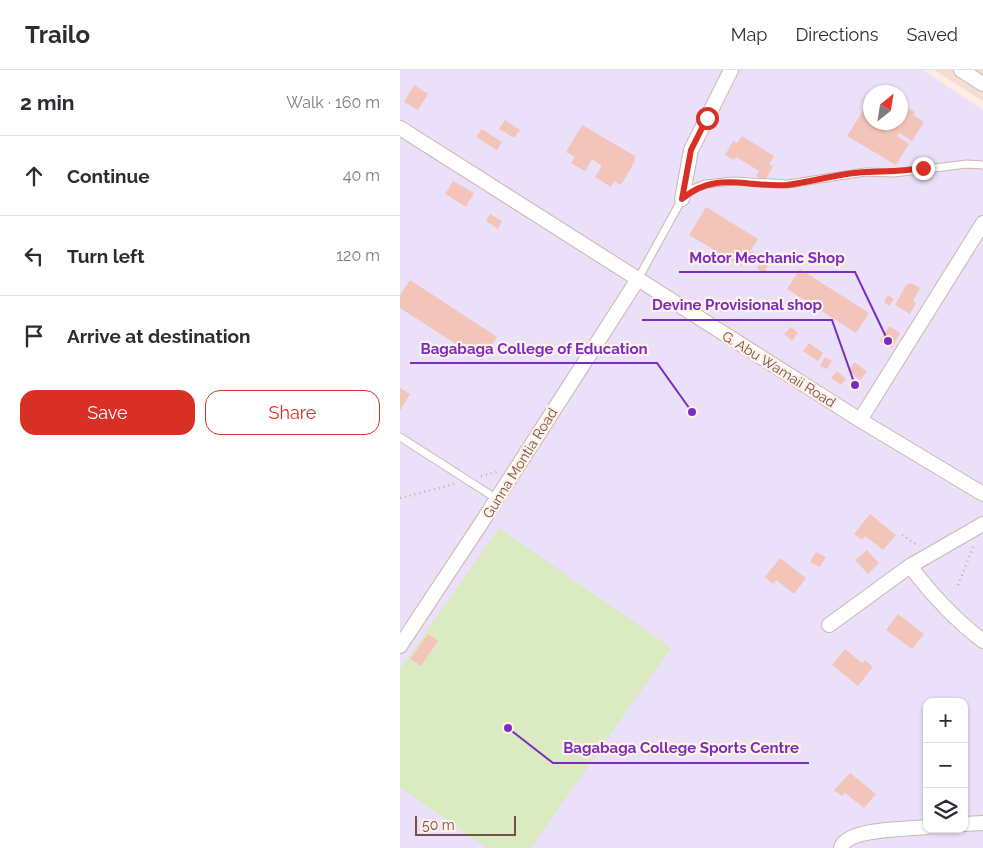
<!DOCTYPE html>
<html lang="en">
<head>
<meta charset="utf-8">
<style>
  :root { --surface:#fff; --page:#f2f2f3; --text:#2b2b33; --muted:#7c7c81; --line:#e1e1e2; --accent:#d93025 }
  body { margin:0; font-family:Raleway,sans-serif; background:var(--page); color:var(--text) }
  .controls { position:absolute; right:15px; bottom:15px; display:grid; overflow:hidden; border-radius:10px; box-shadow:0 1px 4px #0004 }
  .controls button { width:45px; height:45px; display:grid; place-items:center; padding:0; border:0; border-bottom:1px solid var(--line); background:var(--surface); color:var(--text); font:25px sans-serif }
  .compass { position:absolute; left:463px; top:15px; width:45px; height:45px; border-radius:50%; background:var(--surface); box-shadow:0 1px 4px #0004; rotate:30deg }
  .scale { position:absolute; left:15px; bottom:12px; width:101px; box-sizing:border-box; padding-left:5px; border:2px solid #754f48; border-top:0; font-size:14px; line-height:18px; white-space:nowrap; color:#754f48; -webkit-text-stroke:4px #fff2e9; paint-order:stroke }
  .stop { position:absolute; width:15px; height:15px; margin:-11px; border:4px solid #d93025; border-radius:50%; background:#fff }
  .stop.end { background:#d93025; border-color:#fff; box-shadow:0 1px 5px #0008 }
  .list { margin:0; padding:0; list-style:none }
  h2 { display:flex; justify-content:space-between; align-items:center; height:65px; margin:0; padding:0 20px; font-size:21px }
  h2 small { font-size:16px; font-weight:400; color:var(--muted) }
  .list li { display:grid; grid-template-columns:32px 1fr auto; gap:15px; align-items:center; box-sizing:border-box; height:80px; padding:0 20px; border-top:1px solid var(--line) }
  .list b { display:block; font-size:19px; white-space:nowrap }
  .list em { font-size:16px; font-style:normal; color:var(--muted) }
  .actions { display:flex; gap:10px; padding:15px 20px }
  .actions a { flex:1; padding:11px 0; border:1px solid var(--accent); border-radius:15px; text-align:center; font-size:18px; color:var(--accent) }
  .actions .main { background:var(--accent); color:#fff }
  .icon { flex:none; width:28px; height:28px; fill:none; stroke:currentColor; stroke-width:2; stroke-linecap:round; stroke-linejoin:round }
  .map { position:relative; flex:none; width:583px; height:778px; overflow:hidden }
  header { display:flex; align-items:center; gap:30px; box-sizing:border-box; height:70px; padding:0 25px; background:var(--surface); border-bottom:1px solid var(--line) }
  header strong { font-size:24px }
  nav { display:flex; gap:28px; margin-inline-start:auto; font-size:18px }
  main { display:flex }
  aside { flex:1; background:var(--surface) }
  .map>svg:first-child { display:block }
  .residential { fill:#f4ddd1 }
  .education { fill:#eae0f9; fill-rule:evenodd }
  .green { fill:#daeac1 }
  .building { fill:#f3c5ba }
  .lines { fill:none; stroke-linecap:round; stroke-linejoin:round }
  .service-casing { stroke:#d0b5ac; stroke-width:9 }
  .minor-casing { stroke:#d0b5ac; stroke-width:16 }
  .path { stroke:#d7a89d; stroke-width:2.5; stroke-dasharray:1 4; stroke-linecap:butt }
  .service { stroke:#fff; stroke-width:7 }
  .minor { stroke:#fff; stroke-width:14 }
  .route { stroke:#d93025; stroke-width:6 }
  .labels { text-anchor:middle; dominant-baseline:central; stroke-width:4.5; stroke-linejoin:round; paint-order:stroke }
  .street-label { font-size:14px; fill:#754f48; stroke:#fff2e9 }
  .leader { fill:none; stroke:#7b2cbf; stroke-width:2 }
  .callout-dot { fill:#7b2cbf; stroke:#fff2e9; stroke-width:2 }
  .callout-label { font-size:15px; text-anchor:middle; font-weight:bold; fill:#7b2cbf; stroke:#fff2e9; stroke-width:4.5; stroke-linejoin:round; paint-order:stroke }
</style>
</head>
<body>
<header>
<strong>Trailo</strong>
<nav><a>Map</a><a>Directions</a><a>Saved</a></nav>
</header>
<main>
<aside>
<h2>2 min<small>Walk · 160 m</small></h2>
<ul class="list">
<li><svg class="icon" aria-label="ahead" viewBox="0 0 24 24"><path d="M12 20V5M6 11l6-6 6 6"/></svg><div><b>Continue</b></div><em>40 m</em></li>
<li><svg class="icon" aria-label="left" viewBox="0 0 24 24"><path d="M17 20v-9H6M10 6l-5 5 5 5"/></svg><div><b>Turn left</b></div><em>120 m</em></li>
<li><svg class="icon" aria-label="arrive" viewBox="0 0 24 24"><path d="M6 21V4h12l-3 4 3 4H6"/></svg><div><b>Arrive at destination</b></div></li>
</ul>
<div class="actions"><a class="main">Save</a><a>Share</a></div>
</aside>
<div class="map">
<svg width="583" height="778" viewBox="0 0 583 778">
  <rect width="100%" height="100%" fill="#fdede3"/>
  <polygon class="residential" points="534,0 583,0 583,31"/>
  <path class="education" d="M0 0H523L583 40V778H0ZM470 22H500V52H470ZM527 632H564V759H527Z"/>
  <polygon class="green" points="99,458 271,578 131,778 87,778 0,717 0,599"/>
  <g class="building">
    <polygon points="14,15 28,24 18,40 4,32"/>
    <polygon points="470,30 470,52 488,62 493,55 489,52 500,52 500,32 515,42 513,45 524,52 512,71 499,63 497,66 509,74 496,95 447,66"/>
    <polygon points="105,50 120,60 114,68 99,59"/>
    <polygon points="182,55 235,86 235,91 221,115 214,111 211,117 195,107 202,96 192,89 185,101 171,93 175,87 166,82"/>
    <polygon points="82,59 102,72 97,80 76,67"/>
    <polygon points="342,66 374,86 369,94 373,96 365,111 356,106 359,101 336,87 334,90 325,85 333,71 337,73"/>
    <polygon points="53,111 74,123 66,137 45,124"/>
    <polygon points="306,137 358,169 341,196 289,165"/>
    <polygon points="90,144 102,151 98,159 86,151"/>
    <polygon points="352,181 360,186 357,191 349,186"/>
    <polygon points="366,182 373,186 364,203 357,199"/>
    <polygon points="400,199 469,243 456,263 387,219"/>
    <polygon points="10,210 97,267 82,291 0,238 0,225"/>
    <polygon points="511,213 520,218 513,231 516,233 510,244 495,235 506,215"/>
    <polygon points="488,225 494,229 489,236 484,232"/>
    <polygon points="489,256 500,263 492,278 480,271"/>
    <polygon points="391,257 398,263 392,271 384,264"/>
    <polygon points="409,273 423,283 418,291 403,281"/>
    <polygon points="425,287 432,291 427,299 420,296"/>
    <polygon points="455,292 467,302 460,310 448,300"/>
    <polygon points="437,301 446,309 441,315 431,308"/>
    <polygon points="0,318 10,324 0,341"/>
    <polygon points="470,444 496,465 483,480 465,466 462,470 454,464"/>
    <polygon points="467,480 479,493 468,504 455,490"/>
    <polygon points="416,482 426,487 420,497 410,492"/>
    <polygon points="380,488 406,508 394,524 376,510 373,514 365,507"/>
    <polygon points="498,544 524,564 512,579 486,560"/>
    <polygon points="28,564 38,571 21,596 10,589"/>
    <polygon points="445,579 462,593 465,590 473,597 458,616 432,595"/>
    <polygon points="450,703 476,724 464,738 445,723 442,726 434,720"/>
  </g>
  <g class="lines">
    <defs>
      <g id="service">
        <polyline points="238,209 282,129 293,119 305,114 333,111 388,114 465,102 494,103 567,94 583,95"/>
        <polyline points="0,367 97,429"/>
      </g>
      <g id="minor">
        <polyline points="561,0 583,14"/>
        <polyline points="0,58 460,350 583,424"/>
        <polyline points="282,129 291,80 331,0"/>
        <polyline points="460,350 583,153"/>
        <path d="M583 454 510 496C532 525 554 549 583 571"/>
        <polyline points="429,555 510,496"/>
        <polyline points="0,576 80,455 238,209"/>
        <polyline points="564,754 583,753"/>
        <path d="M441 778C446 758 508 759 527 757"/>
      </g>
    </defs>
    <use href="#service" class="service-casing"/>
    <use href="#minor" class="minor-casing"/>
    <g class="path">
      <polyline points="81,406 100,401"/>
      <polyline points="0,428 54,414"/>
      <polyline points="502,465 519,476"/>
      <polyline points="558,515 574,475"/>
    </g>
    <use href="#service" class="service"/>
    <use href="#minor" class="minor"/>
  </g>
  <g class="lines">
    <path class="route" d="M307 48 291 80 282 129C316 100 347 118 387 115 413 112 439 103 466 102 487 101 501 102 523 98"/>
  </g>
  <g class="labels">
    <g class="street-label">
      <text transform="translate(379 299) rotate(32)">G. Abu Wamaii Road</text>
      <text transform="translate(120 393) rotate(-58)">Gunna Montia Road</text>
    </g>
  </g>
  <path class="leader" d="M488 271L455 202H279M455 315L432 250H242M292 342L257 293H10M108 658L153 693H409"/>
  <g class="callout-dot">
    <circle cx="488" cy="271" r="5"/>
    <circle cx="455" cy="315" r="5"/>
    <circle cx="292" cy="342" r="5"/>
    <circle cx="108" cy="658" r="5"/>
  </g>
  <g class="callout-label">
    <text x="367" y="193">Motor Mechanic Shop</text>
    <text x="337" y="240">Devine Provisional shop</text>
    <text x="134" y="284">Bagabaga College of Education</text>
    <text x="281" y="683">Bagabaga College Sports Centre</text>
  </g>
</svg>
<div class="controls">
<button>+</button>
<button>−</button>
<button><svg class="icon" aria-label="layers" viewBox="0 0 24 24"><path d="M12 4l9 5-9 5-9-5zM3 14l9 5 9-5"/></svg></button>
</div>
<svg class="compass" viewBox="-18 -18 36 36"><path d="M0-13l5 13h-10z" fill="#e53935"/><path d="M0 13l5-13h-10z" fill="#7c7c81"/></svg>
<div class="scale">50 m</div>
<div class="stop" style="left:307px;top:48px"></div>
<div class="stop end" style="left:523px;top:98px"></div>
</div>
</main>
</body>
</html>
